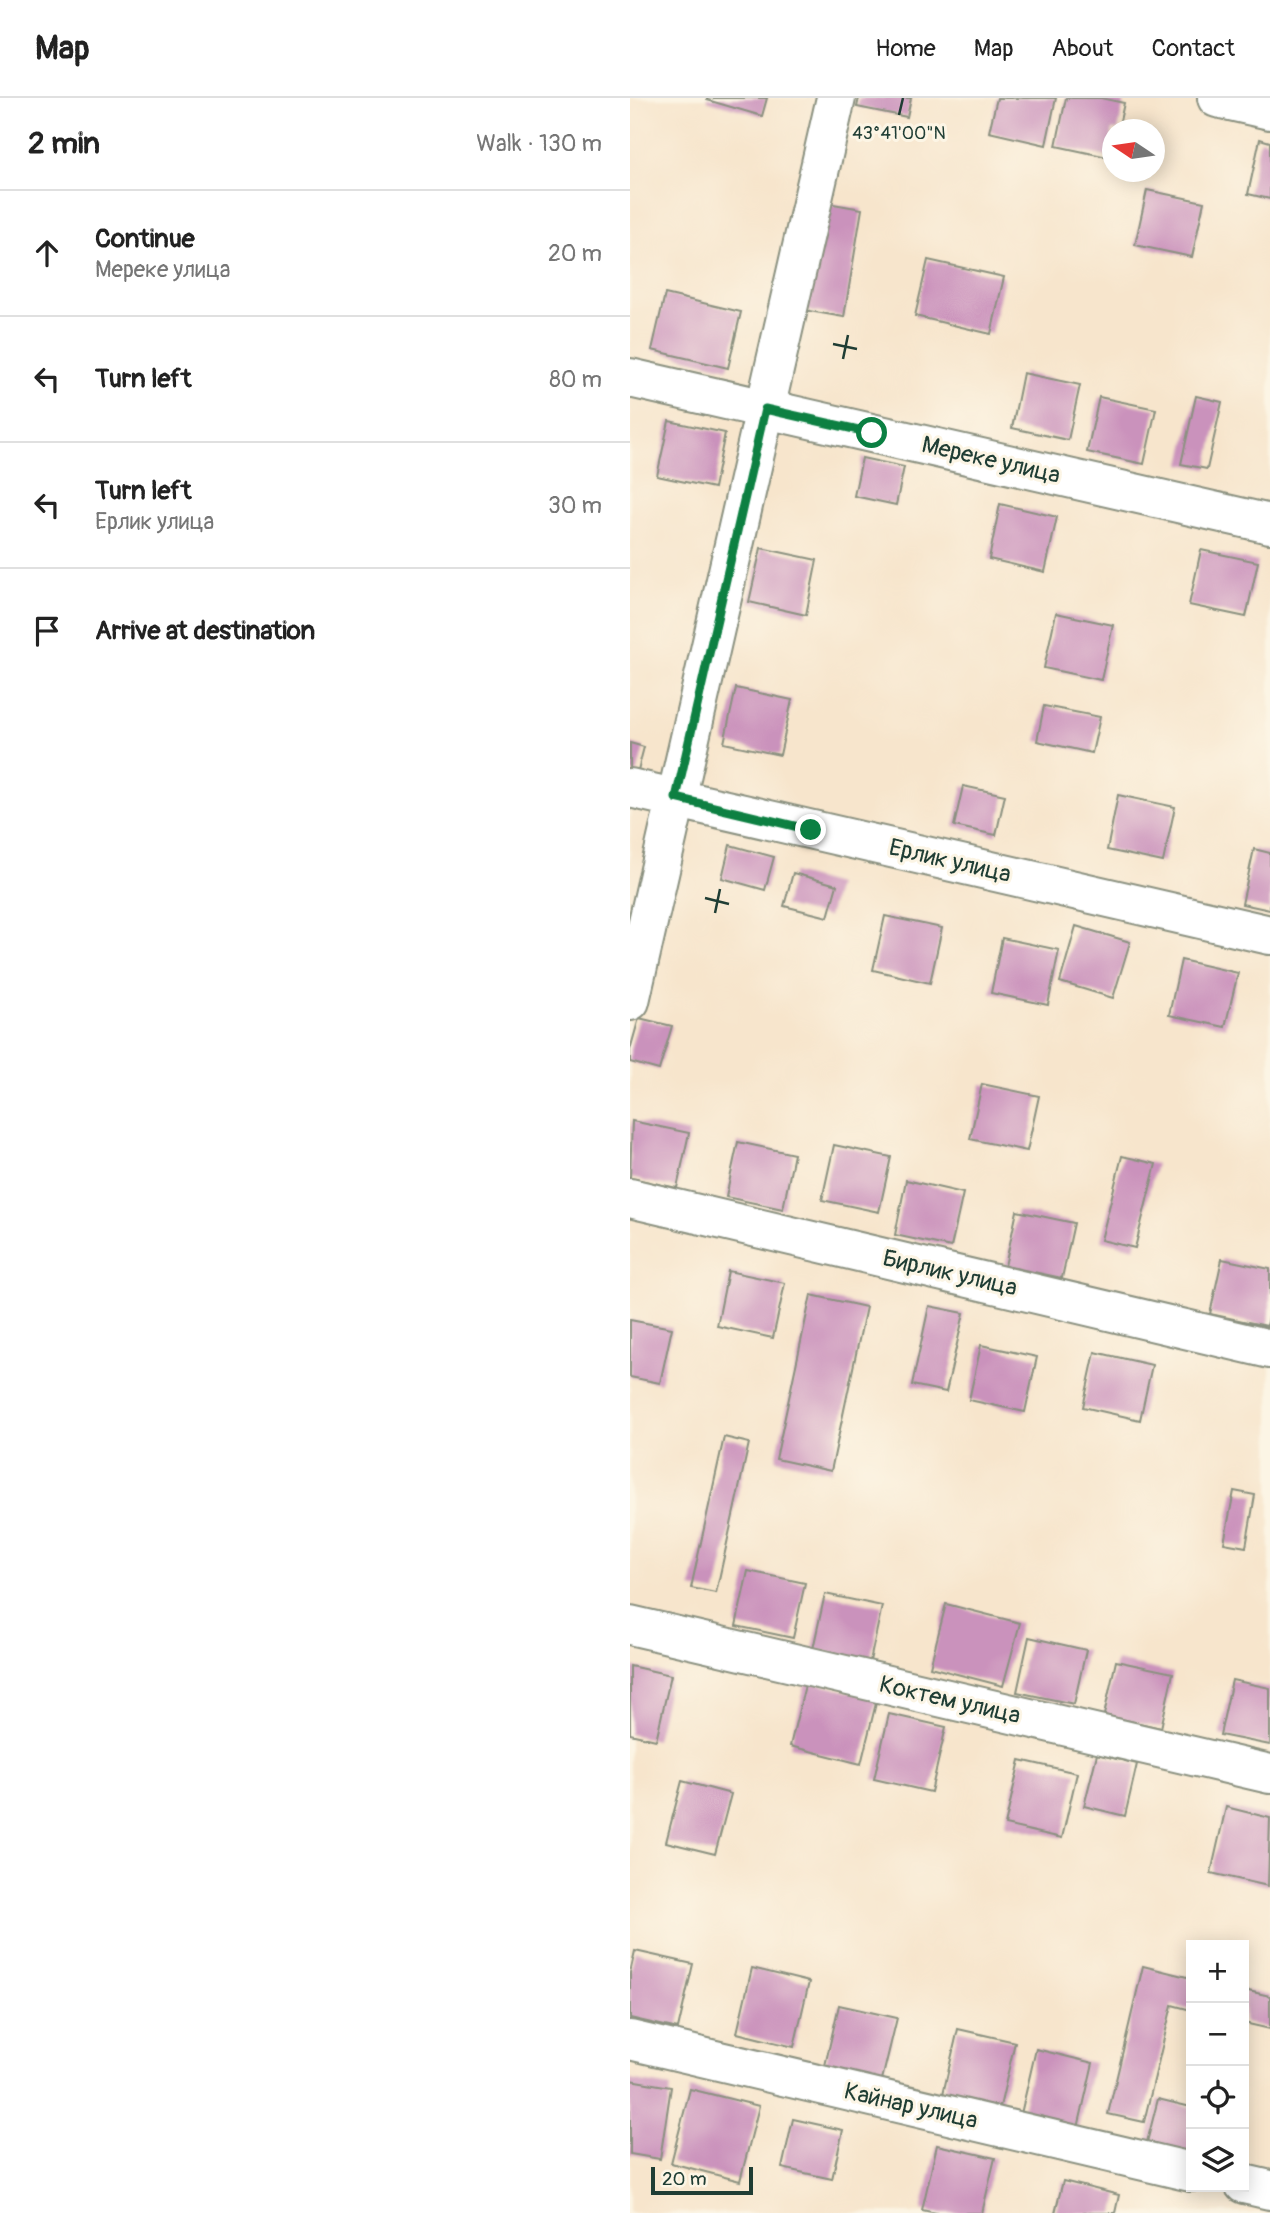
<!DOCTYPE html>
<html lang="en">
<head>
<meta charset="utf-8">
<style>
  :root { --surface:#fff; --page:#f2f2f2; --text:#222; --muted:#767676; --line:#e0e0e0 }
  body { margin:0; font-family:Pangolin,sans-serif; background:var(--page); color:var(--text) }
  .controls { position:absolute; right:21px; bottom:21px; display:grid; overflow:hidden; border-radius:0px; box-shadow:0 4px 18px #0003 }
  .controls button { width:63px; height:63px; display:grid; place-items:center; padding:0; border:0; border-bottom:2px solid var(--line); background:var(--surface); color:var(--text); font:35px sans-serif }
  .compass { position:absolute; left:472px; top:21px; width:63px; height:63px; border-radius:50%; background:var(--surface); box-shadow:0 4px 18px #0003; rotate:283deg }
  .scale { position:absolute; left:21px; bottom:18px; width:102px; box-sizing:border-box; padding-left:7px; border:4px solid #1f3d34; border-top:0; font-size:19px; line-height:24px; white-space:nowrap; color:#1f3d34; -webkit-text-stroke:5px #fcf5e5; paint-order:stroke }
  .stop { position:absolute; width:21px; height:21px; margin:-16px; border:5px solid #0b8043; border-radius:50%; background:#fff }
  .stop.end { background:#0b8043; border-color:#fff; box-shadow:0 2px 7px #0008 }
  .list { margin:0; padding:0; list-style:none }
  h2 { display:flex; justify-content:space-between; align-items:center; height:91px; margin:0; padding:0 28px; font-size:30px }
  h2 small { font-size:23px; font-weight:400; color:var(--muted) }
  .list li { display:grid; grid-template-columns:46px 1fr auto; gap:21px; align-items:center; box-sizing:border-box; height:126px; padding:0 28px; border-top:2px solid var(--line) }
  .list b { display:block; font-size:26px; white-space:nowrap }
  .list p { margin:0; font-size:23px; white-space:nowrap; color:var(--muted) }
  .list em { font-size:23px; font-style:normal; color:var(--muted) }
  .icon { flex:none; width:38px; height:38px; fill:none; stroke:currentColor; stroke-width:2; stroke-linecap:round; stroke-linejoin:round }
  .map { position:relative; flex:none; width:640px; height:2115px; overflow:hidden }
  header { display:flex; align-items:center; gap:42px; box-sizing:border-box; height:98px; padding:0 35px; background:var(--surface); border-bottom:2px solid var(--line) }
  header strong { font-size:33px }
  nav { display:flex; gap:38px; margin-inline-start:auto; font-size:24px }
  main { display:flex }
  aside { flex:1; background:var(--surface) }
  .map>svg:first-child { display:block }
  .building { fill:#ca92bc }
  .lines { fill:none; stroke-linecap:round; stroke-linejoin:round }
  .minor-casing { stroke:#8b9180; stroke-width:42 }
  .minor { stroke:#fff; stroke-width:38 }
  .route { stroke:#0b8043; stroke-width:9 }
  .ticks { fill:none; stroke:#1f3d34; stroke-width:2.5 }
  .labels { text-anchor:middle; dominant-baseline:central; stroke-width:6; stroke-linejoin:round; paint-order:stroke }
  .street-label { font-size:24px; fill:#1f3d34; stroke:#fcf5e5 }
  .ticks-label { font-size:18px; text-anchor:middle; fill:#1f3d34; stroke:#fcf5e5; stroke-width:6; stroke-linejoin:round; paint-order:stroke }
</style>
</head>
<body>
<header>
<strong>Map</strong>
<nav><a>Home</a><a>Map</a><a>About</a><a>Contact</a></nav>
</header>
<main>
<aside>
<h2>2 min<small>Walk · 130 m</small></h2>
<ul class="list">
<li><svg class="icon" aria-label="ahead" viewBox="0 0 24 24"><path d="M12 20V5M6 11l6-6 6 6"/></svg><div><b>Continue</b><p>Мереке улица</p></div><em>20 m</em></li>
<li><svg class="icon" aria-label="left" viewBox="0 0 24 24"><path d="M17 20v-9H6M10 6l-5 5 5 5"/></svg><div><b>Turn left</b></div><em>80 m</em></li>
<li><svg class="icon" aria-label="left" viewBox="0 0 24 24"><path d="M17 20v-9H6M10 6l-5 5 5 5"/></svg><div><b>Turn left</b><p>Ерлик улица</p></div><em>30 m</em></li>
<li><svg class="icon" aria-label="arrive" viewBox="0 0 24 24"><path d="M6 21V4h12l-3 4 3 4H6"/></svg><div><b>Arrive at destination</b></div></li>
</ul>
</aside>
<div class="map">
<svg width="640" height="2115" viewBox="0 0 640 2115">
  <rect width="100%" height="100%" fill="#fcf5e5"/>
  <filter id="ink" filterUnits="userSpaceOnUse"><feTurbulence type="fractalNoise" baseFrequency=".0143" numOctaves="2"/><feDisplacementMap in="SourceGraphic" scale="14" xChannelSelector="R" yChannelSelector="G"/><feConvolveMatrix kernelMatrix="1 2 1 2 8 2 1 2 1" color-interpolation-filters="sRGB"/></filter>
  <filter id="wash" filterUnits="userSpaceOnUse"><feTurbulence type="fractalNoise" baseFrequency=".00686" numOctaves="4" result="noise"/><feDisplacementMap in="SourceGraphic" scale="28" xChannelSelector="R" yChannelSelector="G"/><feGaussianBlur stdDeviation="1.57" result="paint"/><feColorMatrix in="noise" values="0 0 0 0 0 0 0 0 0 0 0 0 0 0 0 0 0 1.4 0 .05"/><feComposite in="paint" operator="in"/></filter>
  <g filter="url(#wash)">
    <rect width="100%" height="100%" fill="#f7e5cc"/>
    <g id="blocks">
      <g class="building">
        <polygon points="77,0 137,0 132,18 77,2"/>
        <polygon points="229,0 281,0 277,19 227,9"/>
        <polygon points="367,0 426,0 416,47 359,34"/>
        <polygon points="436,0 471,0 494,5 488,32 482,32 482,60 426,48"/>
        <polygon points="630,41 640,44 640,101 618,96"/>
        <polygon points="517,92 574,104 562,159 505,147"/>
        <polygon points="192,104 232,111 214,219 173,212"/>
        <polygon points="298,162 374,179 361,236 285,218"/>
        <polygon points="35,196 111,214 98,270 22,252"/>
        <polygon points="393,275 450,287 438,342 382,330"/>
        <polygon points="566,298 592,304 577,371 551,366"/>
        <polygon points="469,299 526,311 514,366 457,354"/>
        <polygon points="39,323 95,335 84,390 27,378"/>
        <polygon points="232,360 274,369 266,407 224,398"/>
        <polygon points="370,406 427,419 415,474 359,461"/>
        <polygon points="131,450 187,462 176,517 119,504"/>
        <polygon points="571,452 628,464 616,519 559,507"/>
        <polygon points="426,515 483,527 471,582 414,570"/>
        <polygon points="106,590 162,602 150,657 94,645"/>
        <polygon points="414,608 470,619 462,655 407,643"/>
        <polygon points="0,645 14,649 7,676 0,674"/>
        <polygon points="333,688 375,697 366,737 324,728"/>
        <polygon points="488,697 545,709 533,764 477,752"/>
        <polygon points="100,747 144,759 135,792 92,780"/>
        <polygon points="624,751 640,755 640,812 612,806"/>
        <polygon points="163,775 207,787 198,819 154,808"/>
        <polygon points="255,818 312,830 300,885 243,872"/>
        <polygon points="446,828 500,844 483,900 430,884"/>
        <polygon points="372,840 429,852 418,907 361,895"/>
        <polygon points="551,862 608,875 595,929 539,917"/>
        <polygon points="9,920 42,928 29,972 0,964 0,952"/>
        <polygon points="352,986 409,998 397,1053 340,1041"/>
        <polygon points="2,1023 59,1035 47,1090 0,1080"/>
        <polygon points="108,1044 164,1056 153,1111 96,1099"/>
        <polygon points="204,1047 261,1059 249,1114 192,1102"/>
        <polygon points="492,1058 526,1066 505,1150 471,1142"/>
        <polygon points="276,1082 333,1095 321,1149 265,1137"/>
        <polygon points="387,1113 444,1125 432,1180 375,1168"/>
        <polygon points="592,1161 640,1171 640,1215 637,1228 580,1216"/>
        <polygon points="98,1173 155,1185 143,1240 87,1228"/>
        <polygon points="181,1197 236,1209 201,1373 146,1361"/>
        <polygon points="299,1208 334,1215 316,1294 282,1287"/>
        <polygon points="0,1222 42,1230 30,1285 0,1279"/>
        <polygon points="351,1247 407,1259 395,1314 339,1302"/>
        <polygon points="465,1254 522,1267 510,1322 453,1309"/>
        <polygon points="94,1339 119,1345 86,1495 61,1490"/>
        <polygon points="604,1393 625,1397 616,1449 594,1445"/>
        <polygon points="118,1473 175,1485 163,1540 106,1528"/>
        <polygon points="195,1496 252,1508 240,1563 183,1551"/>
        <polygon points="316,1506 390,1525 373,1588 300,1569"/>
        <polygon points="399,1539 456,1552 444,1606 387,1594"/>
        <polygon points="486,1563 543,1575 531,1630 474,1617"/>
        <polygon points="0,1568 41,1577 26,1642 0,1636"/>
        <polygon points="602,1582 640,1590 640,1647 590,1637"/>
        <polygon points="176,1583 247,1601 231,1666 160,1648"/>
        <polygon points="259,1616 316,1629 301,1694 244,1681"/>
        <polygon points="467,1656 507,1666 495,1718 454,1708"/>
        <polygon points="390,1662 447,1675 432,1740 375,1727"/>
        <polygon points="52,1683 101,1696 85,1756 36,1744"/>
        <polygon points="596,1709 640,1720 638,1788 581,1775"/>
        <polygon points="5,1853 63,1866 48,1931 0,1920 0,1875"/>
        <polygon points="513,1868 561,1880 561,1912 542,1907 514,2024 478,2016"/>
        <polygon points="122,1870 179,1884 164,1949 107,1935"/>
        <polygon points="614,1892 640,1898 640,1931 614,1925"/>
        <polygon points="209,1907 267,1920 251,1986 194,1972"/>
        <polygon points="328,1931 385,1944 370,2009 313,1996"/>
        <polygon points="406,1951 463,1965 448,2030 391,2016"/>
        <polygon points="0,1982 41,1989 30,2061 0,2056"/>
        <polygon points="60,1991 129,2008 110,2083 41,2065"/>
        <polygon points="528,2001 561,2009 561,2055 517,2044"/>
        <polygon points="163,2021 213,2032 202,2081 152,2070"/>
        <polygon points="307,2047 365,2060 352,2115 306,2115 292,2112"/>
        <polygon points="433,2083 489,2097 485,2115 425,2115"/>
      </g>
    </g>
  </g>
  <g filter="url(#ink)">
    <use href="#blocks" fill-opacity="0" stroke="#8b9180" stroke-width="2"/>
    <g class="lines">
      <defs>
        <g id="minor">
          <polyline points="587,0 640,12"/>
          <polyline points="0,280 640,426"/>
          <polyline points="0,690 640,837"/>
          <polyline points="0,903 206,0"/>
          <polyline points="0,1100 640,1251"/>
          <polyline points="0,1527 640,1676"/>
          <polyline points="0,1942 561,2074"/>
          <polyline points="614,2086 640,2092"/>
        </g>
      </defs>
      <use href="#minor" class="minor-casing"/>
      <use href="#minor" class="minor"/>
    </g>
  </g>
  <g class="lines" filter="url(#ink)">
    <polyline class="route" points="181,732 46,700 135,311 242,335"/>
  </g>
  <path class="ticks" d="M269 17 273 0M203 246 227 251M213 261 218 237M75 800 99 806M85 815 90 791"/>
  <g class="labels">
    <g class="street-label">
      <text transform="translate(361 362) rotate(13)">Мереке улица</text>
      <text transform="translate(320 763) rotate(13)">Ерлик улица</text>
      <text transform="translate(320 1175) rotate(13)">Бирлик улица</text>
      <text transform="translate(320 1602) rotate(13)">Коктем улица</text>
      <text transform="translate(281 2008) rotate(13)">Кайнар улица</text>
    </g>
  </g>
  <g class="ticks-label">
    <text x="269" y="41">43°41'00"N</text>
  </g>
</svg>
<div class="controls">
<button>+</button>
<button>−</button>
<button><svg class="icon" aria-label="locate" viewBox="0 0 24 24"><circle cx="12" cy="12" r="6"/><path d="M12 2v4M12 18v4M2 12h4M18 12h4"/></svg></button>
<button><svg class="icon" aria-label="layers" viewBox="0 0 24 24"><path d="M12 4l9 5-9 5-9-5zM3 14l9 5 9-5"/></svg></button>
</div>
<svg class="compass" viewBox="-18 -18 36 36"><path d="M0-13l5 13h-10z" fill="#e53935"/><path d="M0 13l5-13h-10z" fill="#767676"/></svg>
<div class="scale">20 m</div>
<div class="stop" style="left:242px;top:335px"></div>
<div class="stop end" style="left:181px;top:732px"></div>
</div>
</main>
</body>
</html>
